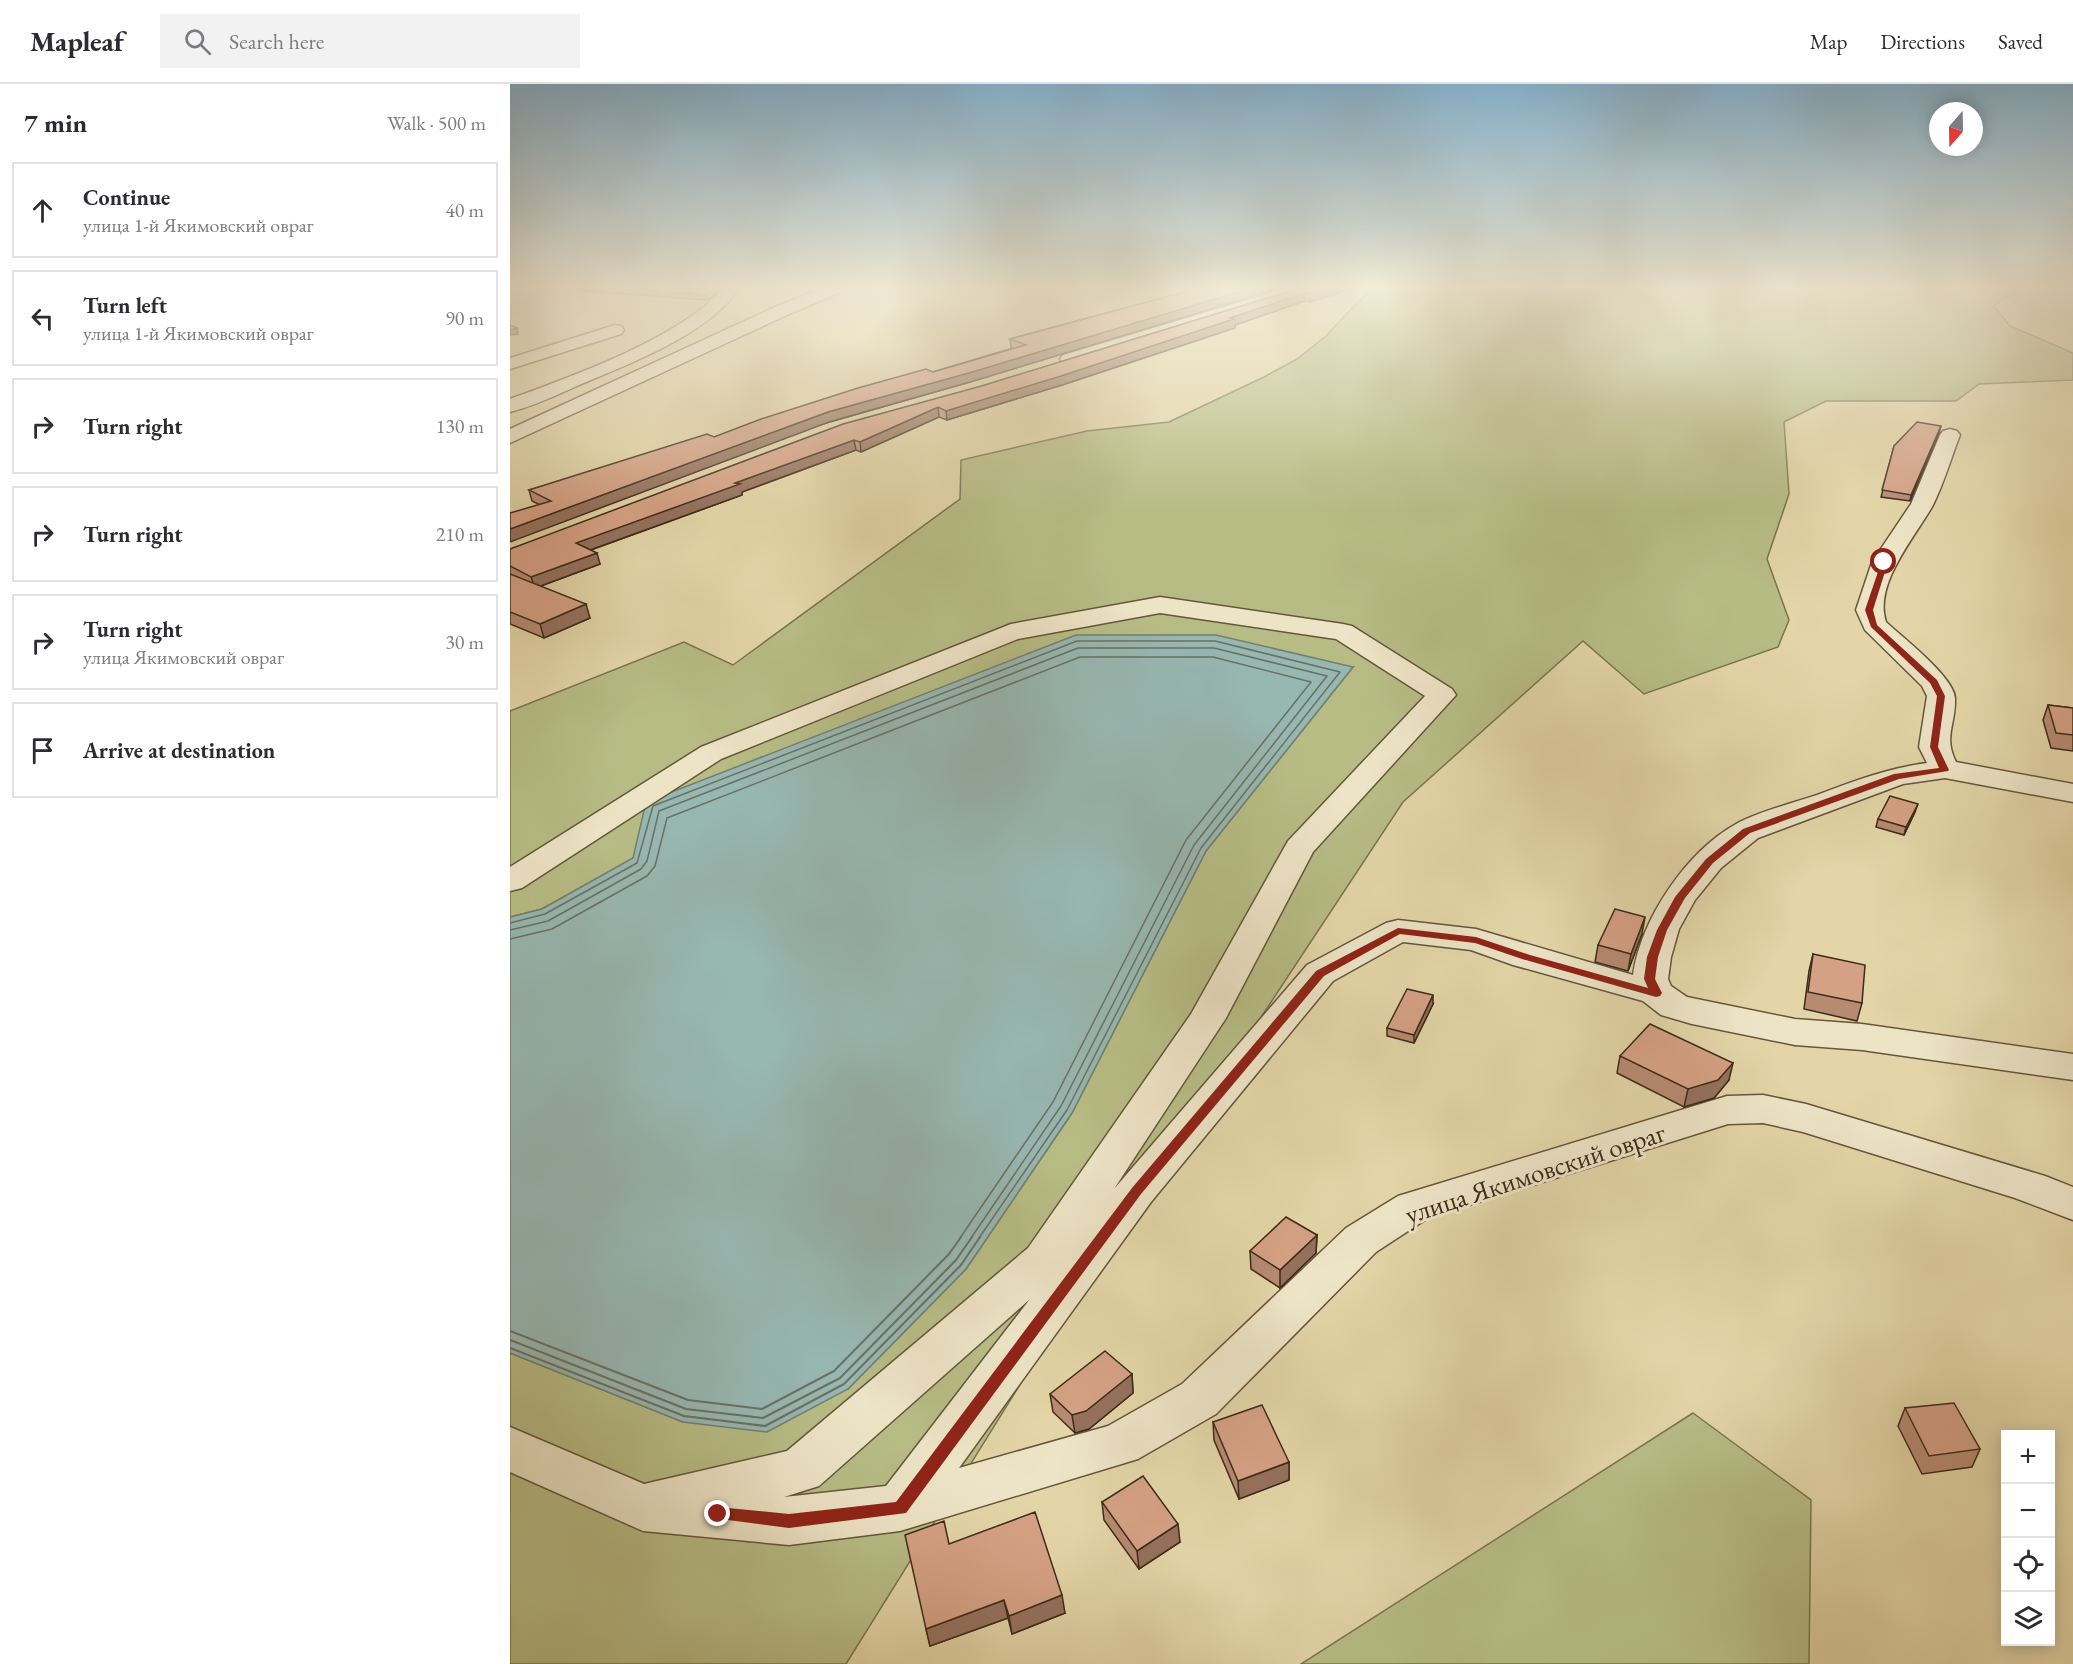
<!DOCTYPE html>
<html lang="en">
<head>
<meta charset="utf-8">
<style>
  :root { --surface:#fff; --page:#f2f2f3; --text:#2b2b33; --muted:#7c7c81; --line:#e1e1e2 }
  body { margin:0; font-family:"EB Garamond",serif; background:var(--page); color:var(--text) }
  .controls { position:absolute; right:18px; bottom:18px; display:grid; overflow:hidden; border-radius:0px; box-shadow:0 3px 15px #0003 }
  .controls button { width:54px; height:54px; display:grid; place-items:center; padding:0; border:0; border-bottom:2px solid var(--line); background:var(--surface); color:var(--text); font:30px sans-serif }
  .compass { position:absolute; left:1419px; top:18px; width:54px; height:54px; border-radius:50%; background:var(--surface); box-shadow:0 3px 15px #0003; rotate:200deg }
  .stop { position:absolute; width:18px; height:18px; margin:-14px; border:4px solid #8f2418; border-radius:50%; background:#fff }
  .stop.end { background:#8f2418; border-color:#fff; box-shadow:0 2px 6px #0008 }
  .list { margin:0; padding:0; list-style:none }
  h2 { display:flex; justify-content:space-between; align-items:center; height:78px; margin:0; padding:0 24px; font-size:26px }
  h2 small { font-size:20px; font-weight:400; color:var(--muted) }
  .list li { display:grid; grid-template-columns:39px 1fr auto; gap:18px; align-items:center; box-sizing:border-box; height:96px; margin:0 12px 12px; padding:0 12px; border:2px solid var(--line); border-radius:0px }
  .list b { display:block; font-size:22px; white-space:nowrap }
  .list p { margin:0; font-size:20px; white-space:nowrap; color:var(--muted) }
  .list em { font-size:20px; font-style:normal; color:var(--muted) }
  .icon { flex:none; width:33px; height:33px; fill:none; stroke:currentColor; stroke-width:2; stroke-linecap:round; stroke-linejoin:round }
  .map { position:relative; flex:none; width:1563px; height:1580px; overflow:hidden }
  header { display:flex; align-items:center; gap:36px; box-sizing:border-box; height:84px; padding:0 30px; background:var(--surface); border-bottom:2px solid var(--line) }
  header strong { font-size:28px }
  nav { display:flex; gap:33px; margin-inline-start:auto; font-size:21px }
  .search { width:420px; height:54px; background:var(--page); display:flex; align-items:center; gap:15px; box-sizing:border-box; padding:0 21px; border-radius:0px; color:var(--muted); font-size:22px }
  main { display:flex }
  aside { flex:1; background:var(--surface) }
  .map>svg:first-child { display:block }
  .green { fill:#b7bc85; stroke:#7a744e; stroke-width:1.5 }
  .water { fill:#97b7b1; stroke:#737f74; stroke-width:1.5 }
  .lines { fill:none; stroke-linecap:round; stroke-linejoin:round }
  .shore-far1 { stroke:#6a7164; stroke-width:1.5 }
  .shore { stroke:#6a7164; stroke-width:2 }
  .minor-casing { stroke:#66563c; stroke-width:3 }
  .minor { fill:#ede4c6; fill-rule:evenodd }
  .wall { fill:#b78a72; stroke:#3c2b18; stroke-width:1.5 }
  .shaded-wall { fill:#95715d; stroke:#3c2b18; stroke-width:1.5 }
  .building { fill:#d5a185; stroke:#3c2b18; stroke-width:1.5 }
  .route { fill:#8f2418 }
  .labels { text-anchor:middle; dominant-baseline:central; stroke-width:6; stroke-linejoin:round; paint-order:stroke }
  .near-street-label { font-size:27px; fill:#3c2b18; stroke:#ede4c6 }
</style>
</head>
<body>
<header>
<strong>Mapleaf</strong>
<div class="search"><svg class="icon" aria-label="search" viewBox="0 0 24 24"><circle cx="10" cy="10" r="6"/><path d="M15 15l6 6"/></svg>Search here</div>
<nav><a>Map</a><a>Directions</a><a>Saved</a></nav>
</header>
<main>
<aside>
<h2>7 min<small>Walk · 500 m</small></h2>
<ul class="list">
<li><svg class="icon" aria-label="ahead" viewBox="0 0 24 24"><path d="M12 20V5M6 11l6-6 6 6"/></svg><div><b>Continue</b><p>улица 1-й Якимовский овраг</p></div><em>40 m</em></li>
<li><svg class="icon" aria-label="left" viewBox="0 0 24 24"><path d="M17 20v-9H6M10 6l-5 5 5 5"/></svg><div><b>Turn left</b><p>улица 1-й Якимовский овраг</p></div><em>90 m</em></li>
<li><svg class="icon" aria-label="right" viewBox="0 0 24 24"><path d="M7 20v-9h11M14 6l5 5-5 5"/></svg><div><b>Turn right</b></div><em>130 m</em></li>
<li><svg class="icon" aria-label="right" viewBox="0 0 24 24"><path d="M7 20v-9h11M14 6l5 5-5 5"/></svg><div><b>Turn right</b></div><em>210 m</em></li>
<li><svg class="icon" aria-label="right" viewBox="0 0 24 24"><path d="M7 20v-9h11M14 6l5 5-5 5"/></svg><div><b>Turn right</b><p>улица Якимовский овраг</p></div><em>30 m</em></li>
<li><svg class="icon" aria-label="arrive" viewBox="0 0 24 24"><path d="M6 21V4h12l-3 4 3 4H6"/></svg><div><b>Arrive at destination</b></div></li>
</ul>
</aside>
<div class="map">
<svg width="1563" height="1580" viewBox="0 0 1563 1580">
  <rect width="100%" height="100%" fill="#e3d5a7"/>
  <filter id="stains"><feTurbulence type="fractalNoise" baseFrequency=".00333" numOctaves="4"/><feColorMatrix values="0 0 0 0 .2 0 0 0 0 .09 0 0 0 0 .02 0 0 0 .5 -.17"/></filter>
  <radialGradient id="worn" r=".72"><stop offset=".6" stop-color="#630" stop-opacity="0"/><stop offset="1" stop-color="#630" stop-opacity=".3"/></radialGradient>
  <g class="green">
    <polygon points="872,204 1511,204 1484,222 1500,242 1563,269 1563,296 1469,300 1446,317 1316,317 1274,338 1279,410 1257,475 1279,536 1268,563 1134,610 1073,557 893,718 536,1259 336,1580 0,1580 0,1269 173,1338 338,1305 456,1185 562,1029 696,767 843,583 124,774 32,825 0,833 0,627 174,558 223,581 450,415 451,376 577,347 659,338 754,293 787,275 816,252 846,220 862,206"/>
    <polygon points="1183,1329 1301,1416 1299,1580 791,1580"/>
  </g>
  <polygon class="water" points="566,551 706,551 843,583 696,767 562,1029 456,1185 338,1305 257,1348 173,1338 0,1269 0,833 32,825 123,774 136,718"/>
  <g class="lines">
    <g class="shore-far1">
      <polyline points="0,839 35,830 127,779 143,722 567,557 705,557 830,588 691,764 557,1026 469,1154"/>
      <polyline points="0,846 38,837 131,785 137,777 149,727 568,564 704,564 817,592 684,761 551,1022 461,1154"/>
      <polyline points="0,855 42,845 137,792 145,782 157,734 570,573 703,573 801,598 676,756 543,1018 450,1154"/>
    </g>
    <g class="shore">
      <polyline points="0,1247 178,1316 252,1325 324,1287 439,1170 451,1153"/>
      <polyline points="0,1256 176,1325 253,1334 330,1294 446,1176 462,1153"/>
      <polyline points="0,1264 174,1332 255,1342 334,1300 451,1181 470,1153"/>
    </g>
    <defs>
      <g id="minor">
        <path d="M131 204H147C143 210 139 210 132 208Z"/>
        <path d="M214 204H230C197 251 121 279 69 301 47 311 24 322 0 328V315C63 292 170 254 214 204Z"/>
        <polygon points="313,204 335,204 333,207 277,231 0,359 0,345 265,223"/>
        <polygon points="777,204 801,204 799,207 565,279 553,279 550,275 553,271"/>
        <polygon points="105,241 111,242 114,246 111,250 0,285 0,274"/>
        <path d="M1440 345 1447 347 1450 351C1441 374 1434 399 1423 421 1406 452 1363 500 1376 538 1392 553 1444 593 1445 614 1446 641 1433 652 1446 678L1563 700V718L1435 694 1393 700 1248 754 1211 784 1185 816 1169 845 1161 873 1158 895 1161 902 1177 913 1285 935 1352 940 1563 970V996L1352 966 1285 961 1182 940 1151 931 1133 917 1003 881 961 866 893 858 823 897 641 1118 449 1384 598 1342 672 1300 836 1144 888 1112 1217 1012 1253 1011 1296 1020 1535 1092 1563 1103V1136L1505 1114 1293 1048 1253 1039 1218 1040 918 1134 866 1168 706 1330 628 1375 390 1447 279 1461 133 1447 0 1388V1343L134 1400 277 1367 518 1164 681 930 778 757 915 612 826 555 650 529 508 555 211 675 12 804 0 807V783L191 663 501 540 650 513 833 540 842 542 942 605 946 611 803 768 716 934 604 1105 797 881 876 839 888 836 966 845 1123 891C1131 835 1176 768 1226 740 1247 728 1283 719 1307 711 1344 697 1378 684 1417 679L1409 663 1417 612 1412 602 1355 546 1346 526 1362 478 1401 420 1430 351 1433 347ZM520 1215 376 1402 274 1413 309 1402Z"/>
      </g>
    </defs>
    <use href="#minor" class="minor-casing"/>
    <use href="#minor" class="minor"/>
  </g>
  <g class="wall">
    <polygon points="64,204 129,204 135,206 144,204 213,204 198,216 73,207"/>
    <polygon points="684,204 770,204 460,298 30,421 22,417 19,406 204,353 503,264 501,263 500,255 671,209 671,208"/>
    <polygon points="790,204 844,204 800,218 795,217 725,241 725,244 552,301 437,336 429,333 351,368 346,366 232,408 232,411 81,466 90,480 31,502 80,534 34,554 0,540 0,465 475,301"/>
    <polygon points="1429,349 1400,417 1371,413 1384,362"/>
    <polygon points="1538,621 1563,624 1563,667 1541,664 1533,636"/>
    <polygon points="1405,728 1394,751 1366,743 1368,735"/>
    <polygon points="1132,850 1118,887 1085,878 1088,861"/>
    <polygon points="1303,870 1352,919 1347,937 1294,925 1299,887"/>
    <polygon points="923,920 904,959 877,952 877,944"/>
    <polygon points="1110,972 1219,996 1204,1014 1174,1023 1107,989"/>
    <polygon points="807,1151 806,1169 770,1204 741,1185 740,1167"/>
    <polygon points="622,1290 623,1309 579,1345 565,1349 543,1328 540,1310"/>
    <polygon points="1395,1324 1470,1365 1462,1383 1412,1390 1388,1342"/>
    <polygon points="703,1338 779,1378 779,1396 729,1415 704,1356"/>
    <polygon points="592,1418 670,1458 629,1485 594,1436"/>
    <polygon points="439,1460 555,1529 502,1550 498,1534 420,1562 416,1545"/>
  </g>
  <g class="shaded-wall">
    <polygon points="206,204 213,204 198,216 197,211"/>
    <polygon points="742,204 770,204 460,298 319,338 0,458 0,445 318,328"/>
    <polygon points="819,204 844,204 800,218 800,210"/>
    <polygon points="795,209 795,217 725,241 725,244 552,301 437,336 436,327"/>
    <polygon points="7,244 8,250 0,251 0,246"/>
    <polygon points="428,323 429,333 351,368 350,358"/>
    <polygon points="1431,342 1429,349 1400,417 1401,411"/>
    <polygon points="344,356 346,366 232,408 232,411 69,470 66,459 225,399"/>
    <polygon points="87,469 90,480 25,504 21,493"/>
    <polygon points="76,520 80,534 34,554 30,540"/>
    <polygon points="1408,720 1405,728 1394,751 1396,743"/>
    <polygon points="1135,833 1132,850 1118,887 1121,870"/>
    <polygon points="923,911 923,920 904,959 904,951"/>
    <polygon points="1223,979 1219,996 1204,1014 1174,1023 1178,1005"/>
    <polygon points="807,1151 806,1169 770,1204 770,1186"/>
    <polygon points="622,1290 623,1309 579,1345 565,1349 562,1331"/>
    <polygon points="779,1378 779,1396 729,1415 728,1397"/>
    <polygon points="668,1440 670,1458 629,1485 627,1467"/>
    <polygon points="552,1511 555,1529 502,1550 499,1532"/>
    <polygon points="494,1516 498,1534 420,1562 416,1545"/>
  </g>
  <g class="building">
    <polygon points="98,204 129,204 135,206 144,204 206,204 197,211"/>
    <polygon points="684,204 742,204 459,289 318,328 0,445 0,429 41,417 19,406 197,350 204,353 251,335 348,304 416,285 423,288 516,261 500,255 674,208 671,208"/>
    <polygon points="790,204 819,204 800,210 795,209 720,234 724,235 551,292 436,327 428,323 350,358 344,356 225,399 230,400 66,459 87,469 21,493 0,482 0,465 333,340 475,301"/>
    <polygon points="0,241 7,244 0,246"/>
    <polygon points="1407,338 1431,342 1401,411 1372,406 1384,362"/>
    <polygon points="0,490 76,520 30,540 0,528"/>
    <polygon points="1538,621 1563,624 1563,651 1546,649"/>
    <polygon points="1380,712 1408,720 1396,743 1368,735"/>
    <polygon points="1105,825 1135,833 1121,870 1088,861"/>
    <polygon points="1303,870 1355,881 1352,919 1298,908"/>
    <polygon points="897,905 923,911 904,951 877,944"/>
    <polygon points="1140,940 1223,979 1208,996 1178,1005 1110,972"/>
    <polygon points="776,1133 807,1151 770,1186 740,1167"/>
    <polygon points="595,1267 622,1290 576,1327 562,1331 540,1310"/>
    <polygon points="1444,1319 1470,1365 1419,1372 1395,1324"/>
    <polygon points="752,1321 779,1378 728,1397 703,1338"/>
    <polygon points="633,1392 668,1440 627,1467 592,1418"/>
    <polygon points="525,1428 552,1511 499,1532 494,1516 416,1545 395,1451 434,1437 439,1460"/>
  </g>
  <linearGradient id="sky" x2="0" y2="1"><stop stop-color="#87b5d2"/><stop offset="0.48" stop-color="#f2ecd7"/><stop offset="1" stop-color="#f2ecd7" stop-opacity="0"/></linearGradient>
  <rect width="1563" height="425" fill="url(#sky)"/>
  <polygon class="route" points="1372,476 1378,478 1363,526 1367,541 1427,596 1435,612 1428,663 1439,686 1438,687 1389,695 1240,749 1203,779 1175,814 1157,846 1148,873 1145,895 1152,909 1150,912 1146,913 1012,875 965,859 890,850 814,892 631,1110 396,1429 279,1444 203,1434 201,1430 203,1425 208,1423 279,1430 386,1418 622,1104 806,887 888,844 966,853 1020,871 1138,904 1134,895 1137,873 1147,846 1165,813 1196,775 1233,745 1384,690 1429,684 1420,663 1427,612 1420,599 1361,543 1355,526"/>
  <g class="labels">
    <g class="near-street-label">
      <text transform="translate(1025 1089) rotate(-18)">улица Якимовский овраг</text>
    </g>
  </g>
  <rect width="100%" height="100%" filter="url(#stains)"/>
  <rect width="100%" height="100%" fill="url(#worn)"/>
</svg>
<div class="controls">
<button>+</button>
<button>−</button>
<button><svg class="icon" aria-label="locate" viewBox="0 0 24 24"><circle cx="12" cy="12" r="6"/><path d="M12 2v4M12 18v4M2 12h4M18 12h4"/></svg></button>
<button><svg class="icon" aria-label="layers" viewBox="0 0 24 24"><path d="M12 4l9 5-9 5-9-5zM3 14l9 5 9-5"/></svg></button>
</div>
<svg class="compass" viewBox="-18 -18 36 36"><path d="M0-13l5 13h-10z" fill="#e53935"/><path d="M0 13l5-13h-10z" fill="#7c7c81"/></svg>
<div class="stop" style="left:1374px;top:478px"></div>
<div class="stop end" style="left:208px;top:1430px"></div>
</div>
</main>
</body>
</html>
